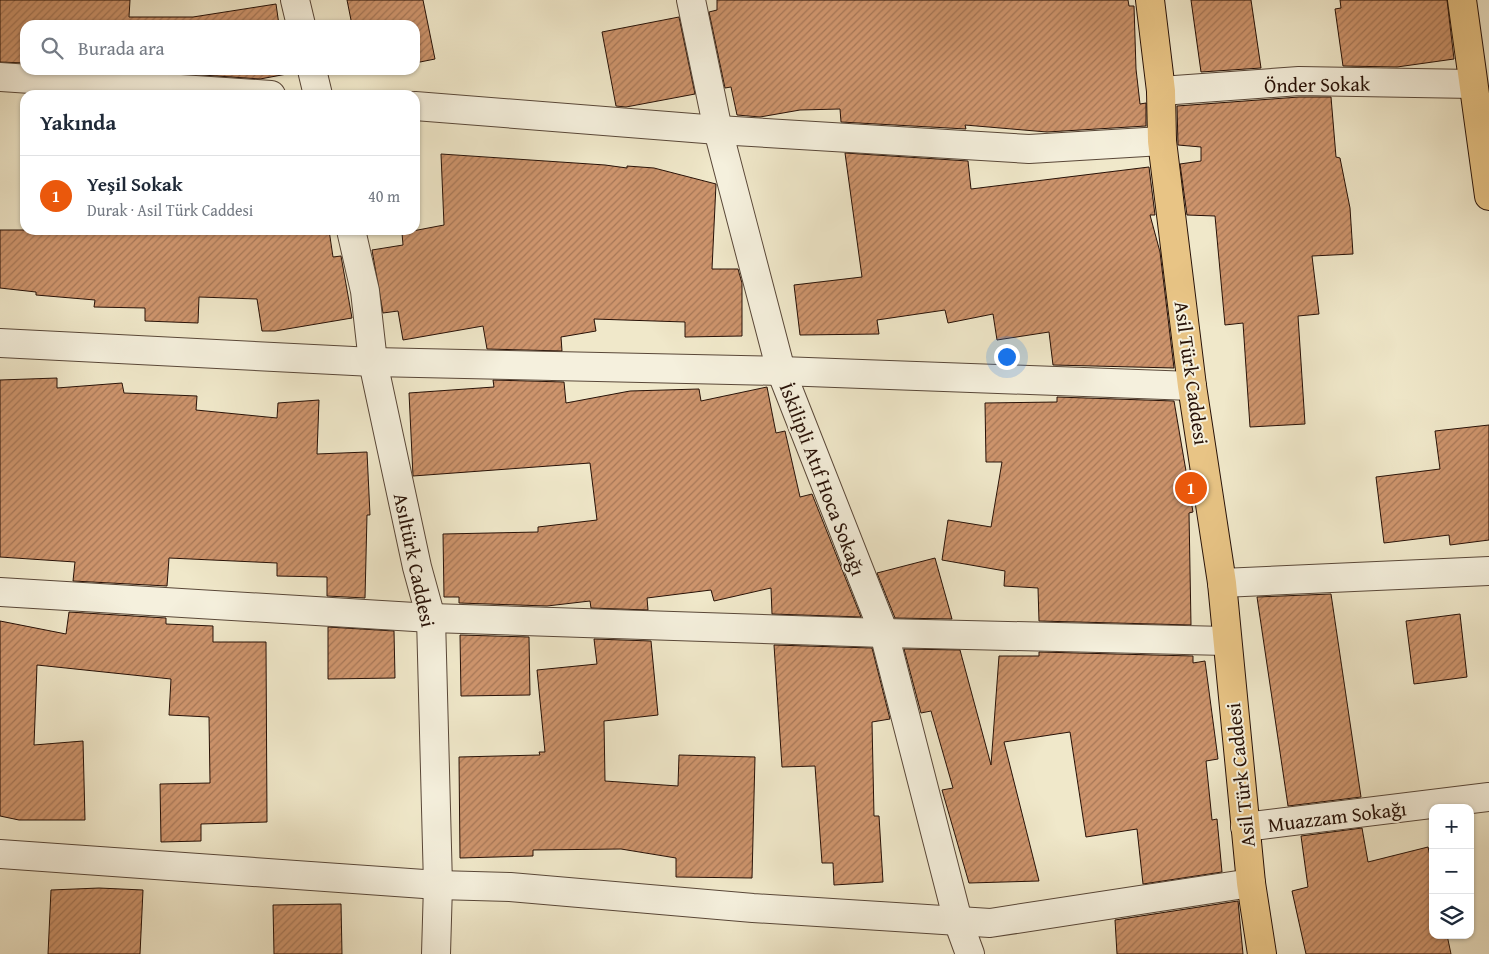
<!DOCTYPE html>
<html lang="tr">
<head>
<meta charset="utf-8">
<style>
  :root { --surface:#fff; --page:#f2f2f3; --text:#1f2937; --muted:#747a83; --line:#e0e1e3; --accent:#ea580c }
  body { margin:0; font-family:"Gentium Book Plus",serif; background:var(--page); color:var(--text) }
  .controls { position:absolute; right:15px; bottom:15px; display:grid; overflow:hidden; border-radius:10px; box-shadow:0 1px 4px #0004 }
  .controls button { width:45px; height:45px; display:grid; place-items:center; padding:0; border:0; border-bottom:1px solid var(--line); background:var(--surface); color:var(--text); font:25px sans-serif }
  .you { position:absolute; left:1006px; top:356px; width:18px; height:18px; margin:-12px; border:4px solid #fff; border-radius:50%; background:#1a73e8; box-shadow:0 0 0 8px #1a73e833 }
  .badge { display:grid; place-items:center; width:32px; height:32px; border-radius:50%; background:var(--accent); color:#fff; font-size:16px; font-weight:700 }
  .pin { position:absolute; translate:-50% -50%; border:2px solid #fff; box-shadow:0 1px 5px #0006 }
  .list { margin:0; padding:0; list-style:none }
  h2 { display:flex; justify-content:space-between; align-items:center; height:65px; margin:0; padding:0 20px; font-size:21px }
  h2 small { font-size:16px; font-weight:400; color:var(--muted) }
  .list li { display:grid; grid-template-columns:32px 1fr auto; gap:15px; align-items:center; box-sizing:border-box; height:80px; padding:0 20px; border-top:1px solid var(--line) }
  .list b { display:block; font-size:19px; white-space:nowrap }
  .list p { margin:0; font-size:16px; white-space:nowrap; color:var(--muted) }
  .list em { font-size:16px; font-style:normal; color:var(--muted) }
  .icon { flex:none; width:28px; height:28px; fill:none; stroke:currentColor; stroke-width:2; stroke-linecap:round; stroke-linejoin:round }
  .map { position:relative; flex:none; width:1489px; height:954px; overflow:hidden }
  .search { position:absolute; background:var(--surface); box-shadow:0 1px 4px #0004; left:20px; top:20px; width:400px; height:55px; display:flex; align-items:center; gap:12px; box-sizing:border-box; padding:0 18px; border-radius:15px; color:var(--muted); font-size:19px }
  .panel { position:absolute; background:var(--surface); box-shadow:0 1px 4px #0004; left:20px; top:90px; width:400px; height:145px; border-radius:15px }
  .map>svg:first-child { display:block }
  .building { fill:url(#building-hatch); stroke:#271107 }
  .lines { fill:none; stroke-linecap:round; stroke-linejoin:round }
  .minor-casing { stroke:#594738; stroke-width:30 }
  .major-casing { stroke:#271107; stroke-width:30 }
  .minor { stroke:#f5f0dd; stroke-width:28 }
  .major { stroke:#e8c485; stroke-width:28 }
  .labels { text-anchor:middle; dominant-baseline:central; stroke-width:4; stroke-linejoin:round; paint-order:stroke }
  .street-label { font-size:20px; fill:#271107; stroke:#f5f0dd }
</style>
</head>
<body>
<div class="map">
<svg width="1489" height="954" viewBox="0 0 1489 954">
  <defs>
    <pattern id="building-hatch" width="6" height="6" patternUnits="userSpaceOnUse" patternTransform="scale(1.25)"><rect width="6" height="6" fill="#cd946c"/><path d="M-1 1l2-2M0 6l6-6M5 7l2-2" fill="none" stroke="#a67757"/></pattern>
  </defs>
  <rect width="100%" height="100%" fill="#f0e8ca"/>
  <filter id="stains"><feTurbulence type="fractalNoise" baseFrequency=".004" numOctaves="4"/><feColorMatrix values="0 0 0 0 .2 0 0 0 0 .09 0 0 0 0 .02 0 0 0 .5 -.17"/></filter>
  <radialGradient id="worn" r=".72"><stop offset=".6" stop-color="#630" stop-opacity="0"/><stop offset="1" stop-color="#630" stop-opacity=".3"/></radialGradient>
  <g class="building">
    <polygon points="0,0 130,0 129,17 193,17 276,4 279,25 25,25 25,63 0,62"/>
    <polygon points="347,0 423,0 435,59 415,63 415,25 352,25"/>
    <polygon points="717,0 1128,0 1129,6 1134,6 1136,69 1140,104 1146,103 1146,126 1047,132 965,125 966,129 841,122 840,109 800,110 760,117 737,115 731,87 725,88 709,12 717,10"/>
    <polygon points="1191,0 1251,0 1261,68 1201,72"/>
    <polygon points="1340,0 1447,0 1454,59 1397,67 1343,66 1335,9 1341,8"/>
    <polygon points="679,17 695,94 626,107 616,106 602,32"/>
    <polygon points="130,70 287,70 287,74 260,79"/>
    <polygon points="1299,97 1331,97 1336,157 1340,158 1350,208 1353,254 1312,256 1319,314 1298,316 1305,424 1250,427 1243,323 1225,325 1215,216 1187,215 1180,164 1201,161 1201,147 1178,145 1177,106"/>
    <polygon points="845,153 968,161 971,189 1149,167 1155,215 1150,215 1160,252 1174,368 1053,365 1049,332 997,340 993,314 948,323 945,310 877,320 879,334 800,335 794,285 862,277"/>
    <polygon points="441,154 605,165 627,168 627,166 654,168 716,184 712,269 738,269 742,283 742,336 685,337 685,322 594,319 596,331 561,337 562,351 487,349 483,326 403,340 398,311 383,313 372,250 403,245 402,233 444,225"/>
    <polygon points="0,230 329,230 333,257 341,256 352,318 275,331 262,331 257,299 199,297 198,323 145,321 145,308 94,307 95,300 36,295 36,292 0,288"/>
    <polygon points="57,378 57,388 122,383 124,393 197,396 196,410 277,418 278,403 319,400 317,454 367,452 370,515 367,515 365,598 327,596 327,577 277,576 277,563 169,558 167,586 73,581 75,562 0,557 0,380"/>
    <polygon points="493,380 564,382 566,403 630,391 699,389 701,401 767,387 776,433 785,431 800,497 812,494 861,617 772,614 771,588 714,601 711,590 647,598 648,610 591,608 590,601 547,606 459,603 459,597 444,597 443,534 538,532 538,527 597,520 590,463 413,476 409,393 494,387"/>
    <polygon points="1057,397 1174,401 1193,512 1189,513 1191,625 1039,621 1038,588 1004,586 1005,571 942,560 948,520 991,527 1002,462 986,462 985,403 1057,402"/>
    <polygon points="1489,425 1489,540 1450,545 1449,535 1384,543 1376,477 1440,469 1435,431"/>
    <polygon points="935,558 952,619 895,618 877,573"/>
    <polygon points="1331,594 1361,797 1288,806 1257,597"/>
    <polygon points="69,612 166,618 166,624 213,626 213,642 266,642 267,822 201,824 201,841 161,842 160,784 210,783 209,717 169,715 171,679 37,665 34,745 83,741 85,820 19,820 0,816 0,621 66,634"/>
    <polygon points="1460,614 1467,677 1414,684 1406,621"/>
    <polygon points="328,627 394,631 395,678 328,679"/>
    <polygon points="460,635 529,637 530,695 461,696"/>
    <polygon points="594,639 651,641 658,715 604,721 605,781 678,786 679,755 755,757 752,878 676,877 676,858 621,849 533,850 533,856 460,858 459,757 540,755 539,752 545,752 537,670 597,664"/>
    <polygon points="774,645 872,648 890,719 872,722 874,816 879,816 883,882 834,885 833,863 822,863 815,766 782,767"/>
    <polygon points="904,649 960,650 991,765 999,656 1039,656 1039,652 1193,656 1193,663 1205,661 1218,759 1206,761 1212,820 1217,819 1222,872 1143,884 1137,829 1086,837 1070,732 1004,742 1039,881 969,883 942,790 953,788 931,711 921,713"/>
    <polygon points="1362,828 1368,862 1428,847 1433,869 1433,935 1447,935 1451,954 1306,954 1292,891 1308,887 1301,836"/>
    <polygon points="99,888 143,890 140,954 48,954 51,890"/>
    <polygon points="1238,901 1243,954 1117,954 1115,920"/>
    <polygon points="341,904 342,954 274,954 273,905"/>
  </g>
  <g class="lines">
    <defs>
      <g id="minor">
        <polyline points="295,0 301,25"/>
        <polyline points="691,0 718,130 781,371 884,633 958,921 970,954"/>
        <polyline points="312,70 318,95"/>
        <polyline points="0,77 271,95"/>
        <polyline points="1161,91 1299,81 1473,84"/>
        <polyline points="415,106 718,130 1029,149 1162,141"/>
        <polyline points="351,230 365,291 373,362 417,567 431,618 438,885 436,954"/>
        <polyline points="0,343 373,362 781,371 1192,386"/>
        <polyline points="1222,583 1489,571"/>
        <polyline points="0,592 431,618 884,633 1226,641"/>
        <polyline points="1245,827 1489,797"/>
        <polyline points="0,854 438,885 510,887 753,908 990,923 1251,883"/>
      </g>
      <g id="major">
        <polyline points="1150,0 1161,91 1162,141 1192,386 1222,583 1251,883 1262,954"/>
        <polyline points="1462,0 1489,196"/>
      </g>
    </defs>
    <use href="#minor" class="minor-casing"/>
    <use href="#major" class="major-casing"/>
    <use href="#minor" class="minor"/>
    <use href="#major" class="major"/>
  </g>
  <g class="labels">
    <g class="street-label">
      <text transform="translate(1317 84) rotate(-1)">Önder Sokak</text>
      <text transform="translate(1192 373) rotate(82)">Asil Türk Caddesi</text>
      <text transform="translate(823 479) rotate(69)">İskilipli Atıf Hoca Sokağı</text>
      <text transform="translate(415 560) rotate(78)">Asıltürk Caddesi</text>
      <text transform="translate(1240 775) rotate(-96)">Asil Türk Caddesi</text>
      <text transform="translate(1337 816) rotate(-7)">Muazzam Sokağı</text>
    </g>
  </g>
  <rect width="100%" height="100%" filter="url(#stains)"/>
  <rect width="100%" height="100%" fill="url(#worn)"/>
</svg>
<div class="controls">
<button>+</button>
<button>−</button>
<button><svg class="icon" aria-label="layers" viewBox="0 0 24 24"><path d="M12 4l9 5-9 5-9-5zM3 14l9 5 9-5"/></svg></button>
</div>
<div class="you"></div>
<div class="pin badge" style="left:1191px;top:488px">1</div>
<div class="search"><svg class="icon" aria-label="search" viewBox="0 0 24 24"><circle cx="10" cy="10" r="6"/><path d="M15 15l6 6"/></svg>Burada ara</div>
<section class="panel">
<h2>Yakında<small></small></h2>
<ul class="list">
<li><span class="badge">1</span><div><b>Yeşil Sokak</b><p>Durak · Asil Türk Caddesi</p></div><em>40 m</em></li>
</ul>
</section>
</div>
</body>
</html>
